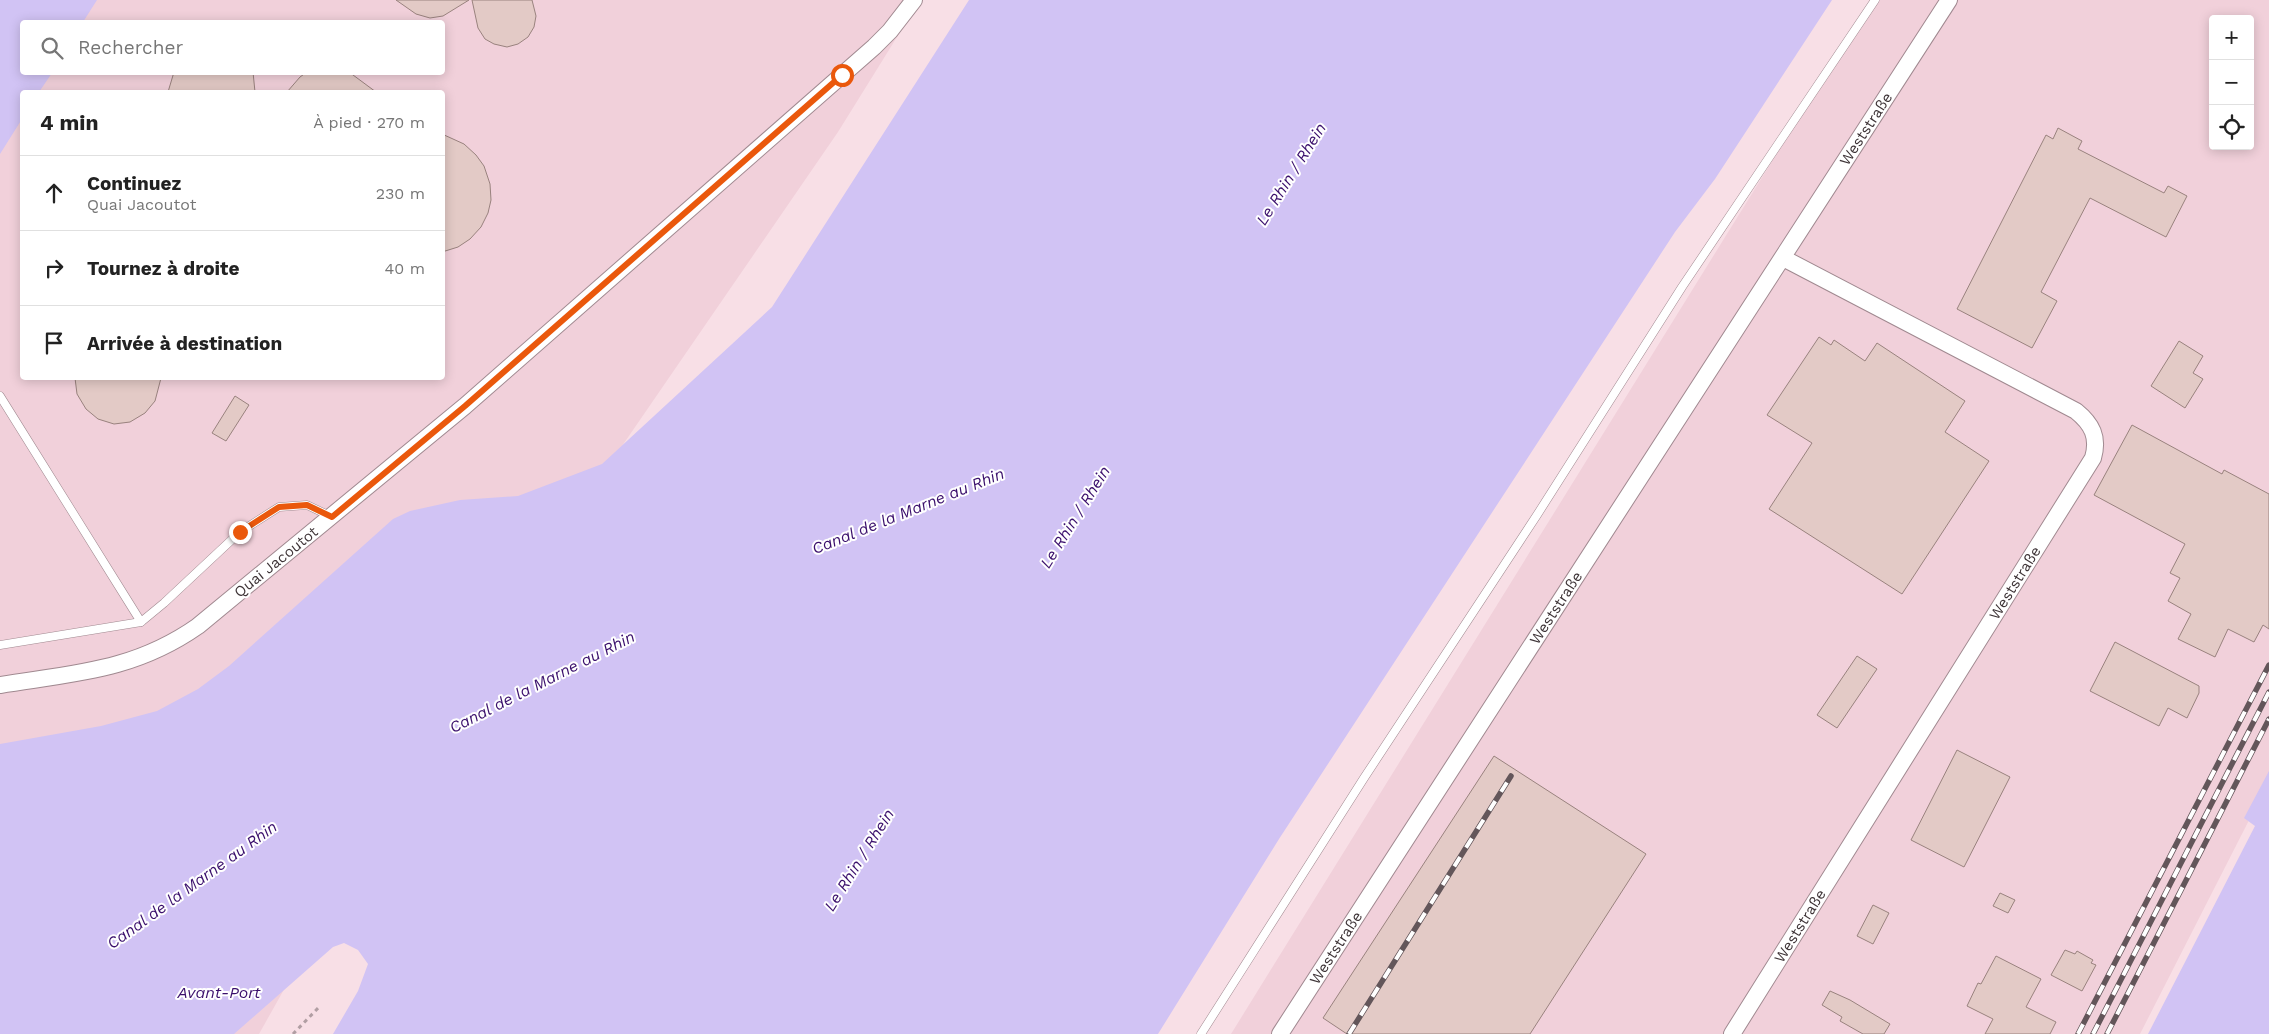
<!DOCTYPE html>
<html lang="fr">
<head>
<meta charset="utf-8">
<style>
  :root { --surface:#fff; --page:#f2f2f2; --text:#222; --muted:#767676; --line:#e0e0e0 }
  body { margin:0; font-family:"Work Sans",sans-serif; background:var(--page); color:var(--text) }
  .controls { position:absolute; right:15px; top:15px; display:grid; overflow:hidden; border-radius:5px; box-shadow:0 2px 12px #0003 }
  .controls button { width:45px; height:45px; display:grid; place-items:center; padding:0; border:0; border-bottom:1px solid var(--line); background:var(--surface); color:var(--text); font:25px sans-serif }
  .stop { position:absolute; width:15px; height:15px; margin:-11px; border:4px solid #ea580c; border-radius:50%; background:#fff }
  .stop.end { background:#ea580c; border-color:#fff; box-shadow:0 1px 5px #0008 }
  .list { margin:0; padding:0; list-style:none }
  h2 { display:flex; justify-content:space-between; align-items:center; height:65px; margin:0; padding:0 20px; font-size:21px }
  h2 small { font-size:16px; font-weight:400; color:var(--muted) }
  .list li { display:grid; grid-template-columns:32px 1fr auto; gap:15px; align-items:center; box-sizing:border-box; height:75px; padding:0 20px; border-top:1px solid var(--line) }
  .list b { display:block; font-size:19px; white-space:nowrap }
  .list p { margin:0; font-size:16px; white-space:nowrap; color:var(--muted) }
  .list em { font-size:16px; font-style:normal; color:var(--muted) }
  .icon { flex:none; width:28px; height:28px; fill:none; stroke:currentColor; stroke-width:2; stroke-linecap:round; stroke-linejoin:round }
  .map { position:relative; flex:none; width:2269px; height:1034px; overflow:hidden }
  .search { position:absolute; background:var(--surface); box-shadow:0 2px 12px #0003; left:20px; top:20px; width:425px; height:55px; display:flex; align-items:center; gap:12px; box-sizing:border-box; padding:0 18px; border-radius:5px; color:var(--muted); font-size:19px }
  .panel { position:absolute; background:var(--surface); box-shadow:0 2px 12px #0003; left:20px; top:90px; width:425px; height:290px; border-radius:5px }
  .map>svg:first-child { display:block }
  .built { fill:#f1d0da; fill-rule:evenodd }
  .water { fill:#d1c3f4 }
  .building { fill:#e3cac6; stroke:#99827e }
  .lines { fill:none; stroke-linecap:round; stroke-linejoin:round }
  .service-casing { stroke:#a08990; stroke-width:9 }
  .minor-casing { stroke:#a08990; stroke-width:18 }
  .path { stroke:#b19ea3; stroke-width:3; stroke-dasharray:4 4; stroke-linecap:butt }
  .service { stroke:#fff; stroke-width:8 }
  .minor { stroke:#fff; stroke-width:16 }
  .rail-casing { stroke:#63565a; stroke-width:5.5 }
  .rail { stroke:#fff; stroke-width:4; stroke-dasharray:11; stroke-linecap:butt }
  .route { stroke:#ea580c; stroke-width:6 }
  .labels { text-anchor:middle; dominant-baseline:central; stroke-width:4; stroke-linejoin:round; paint-order:stroke }
  .street-label { font-size:15px; fill:#3e3437; stroke:#fff }
  .water-label { font-size:16px; font-style:italic; fill:#3a0f6c; stroke:#fff }
</style>
</head>
<body>
<div class="map">
<svg width="2269" height="1034" viewBox="0 0 2269 1034">
  <rect width="100%" height="100%" fill="#f8dfe6"/>
  <g class="built">
    <path d="M0 0H920L838 132 622 446 409 767 259 1034H0ZM22 22H442V72H22ZM22 92H442V378H22Z"/>
    <path d="M1872 0H2269V781L2140 1034H1231ZM2213 19H2250V146H2213Z"/>
  </g>
  <g class="water">
    <polygon points="0,0 97,0 83,22 22,22 22,72 52,73 39,92 22,92 22,119 0,154"/>
    <polygon points="969,0 1832,0 1715,179 1675,232 1279,839 1158,1034 333,1034 358,991 368,964 358,950 344,943 333,947 234,1034 0,1034 0,744 101,726 157,711 198,689 229,666 393,519 410,511 460,500 518,496 602,464 772,307"/>
    <polygon points="2269,771 2269,1034 2148,1034 2255,826 2244,818"/>
  </g>
  <g class="building">
    <polygon points="396,0 469,0 443,16 430,18 416,14"/>
    <polygon points="472,0 532,0 536,16 534,27 528,37 518,44 507,47 494,44 485,39 478,28"/>
    <polygon points="174,72 253,72 255,92 168,92"/>
    <polygon points="307,72 349,72 376,92 287,92 300,77"/>
    <polygon points="2058,128 2082,141 2078,149 2164,193 2168,186 2187,196 2166,237 2090,198 2041,292 2057,301 2032,348 1957,309 2046,135 2053,139"/>
    <polygon points="442,134 464,144 476,155 484,166 490,184 491,200 488,213 481,227 470,239 458,247 442,252"/>
    <polygon points="1819,337 1831,345 1834,340 1865,361 1877,343 1965,401 1945,432 1989,461 1902,594 1769,509 1812,443 1767,415"/>
    <polygon points="2179,341 2203,356 2193,373 2203,379 2185,408 2151,386"/>
    <polygon points="75,378 161,378 155,401 145,413 130,422 114,424 98,419 86,409 77,394"/>
    <polygon points="235,396 249,405 226,441 212,433"/>
    <polygon points="2132,425 2222,474 2224,470 2269,494 2269,629 2263,625 2254,642 2228,629 2215,657 2178,639 2191,614 2168,601 2180,578 2170,573 2185,544 2094,495"/>
    <polygon points="2115,642 2199,686 2199,693 2187,718 2168,708 2159,726 2090,691"/>
    <polygon points="1857,656 1877,669 1837,728 1817,715"/>
    <polygon points="1957,750 2010,777 1964,867 1911,840"/>
    <polygon points="1494,756 1646,854 1530,1034 1347,1034 1323,1018"/>
    <polygon points="2000,893 2015,900 2008,913 1993,906"/>
    <polygon points="1873,905 1889,913 1873,944 1857,936"/>
    <polygon points="2065,950 2075,954 2077,951 2093,960 2091,963 2096,965 2082,991 2051,975"/>
    <polygon points="1996,956 2041,979 2026,1007 2056,1022 2050,1034 1985,1034 1993,1019 1967,1006 1978,983 1981,984"/>
    <polygon points="1830,991 1850,1000 1890,1024 1884,1034 1863,1034 1840,1021 1842,1017 1822,1005"/>
  </g>
  <g class="lines">
    <defs>
      <g id="service">
        <polyline points="0,396 141,622"/>
        <polyline points="0,645 141,622 164,603 240,532 279,507 307,505 332,517"/>
        <polyline points="1201,1034 1364,778 1537,515 1682,287 1875,0"/>
      </g>
      <g id="minor">
        <path d="M0 685C74 673 134 671 198 626L465 406 874 47 890 31 914 0"/>
        <polyline points="1280,1034 1949,0"/>
        <path d="M1732 1034 2093 458C2099 437 2092 424 2076 411L1783 258"/>
      </g>
    </defs>
    <use href="#service" class="service-casing"/>
    <use href="#minor" class="minor-casing"/>
    <polyline class="path" points="293,1034 320,1006"/>
    <use href="#service" class="service"/>
    <use href="#minor" class="minor"/>
    <defs>
      <g id="rail">
        <polyline points="1349,1034 1511,776"/>
        <polyline points="2078,1034 2269,665"/>
        <polyline points="2093,1034 2269,692"/>
        <polyline points="2107,1034 2269,719"/>
      </g>
    </defs>
    <use href="#rail" class="rail-casing"/>
    <use href="#rail" class="rail"/>
  </g>
  <g class="lines">
    <polyline class="route" points="240,532 279,507 307,505 332,517 465,406 842,75"/>
  </g>
  <g class="labels">
    <g class="street-label">
      <text transform="translate(1866 129) rotate(-57)">Weststraße</text>
      <text transform="translate(276 562) rotate(-39)">Quai Jacoutot</text>
      <text transform="translate(2015 583) rotate(-58)">Weststraße</text>
      <text transform="translate(1556 608) rotate(-57)">Weststraße</text>
      <text transform="translate(1800 926) rotate(-58)">Weststraße</text>
      <text transform="translate(1336 948) rotate(-57)">Weststraße</text>
    </g>
    <g class="water-label">
      <text transform="translate(1291 174) rotate(-58)">Le Rhin / Rhein</text>
      <text transform="translate(908 511) rotate(-22)">Canal de la Marne au Rhin</text>
      <text transform="translate(1075 517) rotate(-58)">Le Rhin / Rhein</text>
      <text transform="translate(542 682) rotate(-27)">Canal de la Marne au Rhin</text>
      <text transform="translate(859 860) rotate(-58)">Le Rhin / Rhein</text>
      <text transform="translate(192 885) rotate(-36)">Canal de la Marne au Rhin</text>
      <text x="219" y="992">Avant-Port</text>
    </g>
  </g>
</svg>
<div class="controls">
<button>+</button>
<button>−</button>
<button><svg class="icon" aria-label="locate" viewBox="0 0 24 24"><circle cx="12" cy="12" r="6"/><path d="M12 2v4M12 18v4M2 12h4M18 12h4"/></svg></button>
</div>
<div class="stop" style="left:842px;top:75px"></div>
<div class="stop end" style="left:240px;top:532px"></div>
<div class="search"><svg class="icon" aria-label="search" viewBox="0 0 24 24"><circle cx="10" cy="10" r="6"/><path d="M15 15l6 6"/></svg>Rechercher</div>
<section class="panel">
<h2>4 min<small>À pied · 270 m</small></h2>
<ul class="list">
<li><svg class="icon" aria-label="ahead" viewBox="0 0 24 24"><path d="M12 20V5M6 11l6-6 6 6"/></svg><div><b>Continuez</b><p>Quai Jacoutot</p></div><em>230 m</em></li>
<li><svg class="icon" aria-label="right" viewBox="0 0 24 24"><path d="M7 20v-9h11M14 6l5 5-5 5"/></svg><div><b>Tournez à droite</b></div><em>40 m</em></li>
<li><svg class="icon" aria-label="arrive" viewBox="0 0 24 24"><path d="M6 21V4h12l-3 4 3 4H6"/></svg><div><b>Arrivée à destination</b></div></li>
</ul>
</section>
</div>
</body>
</html>
